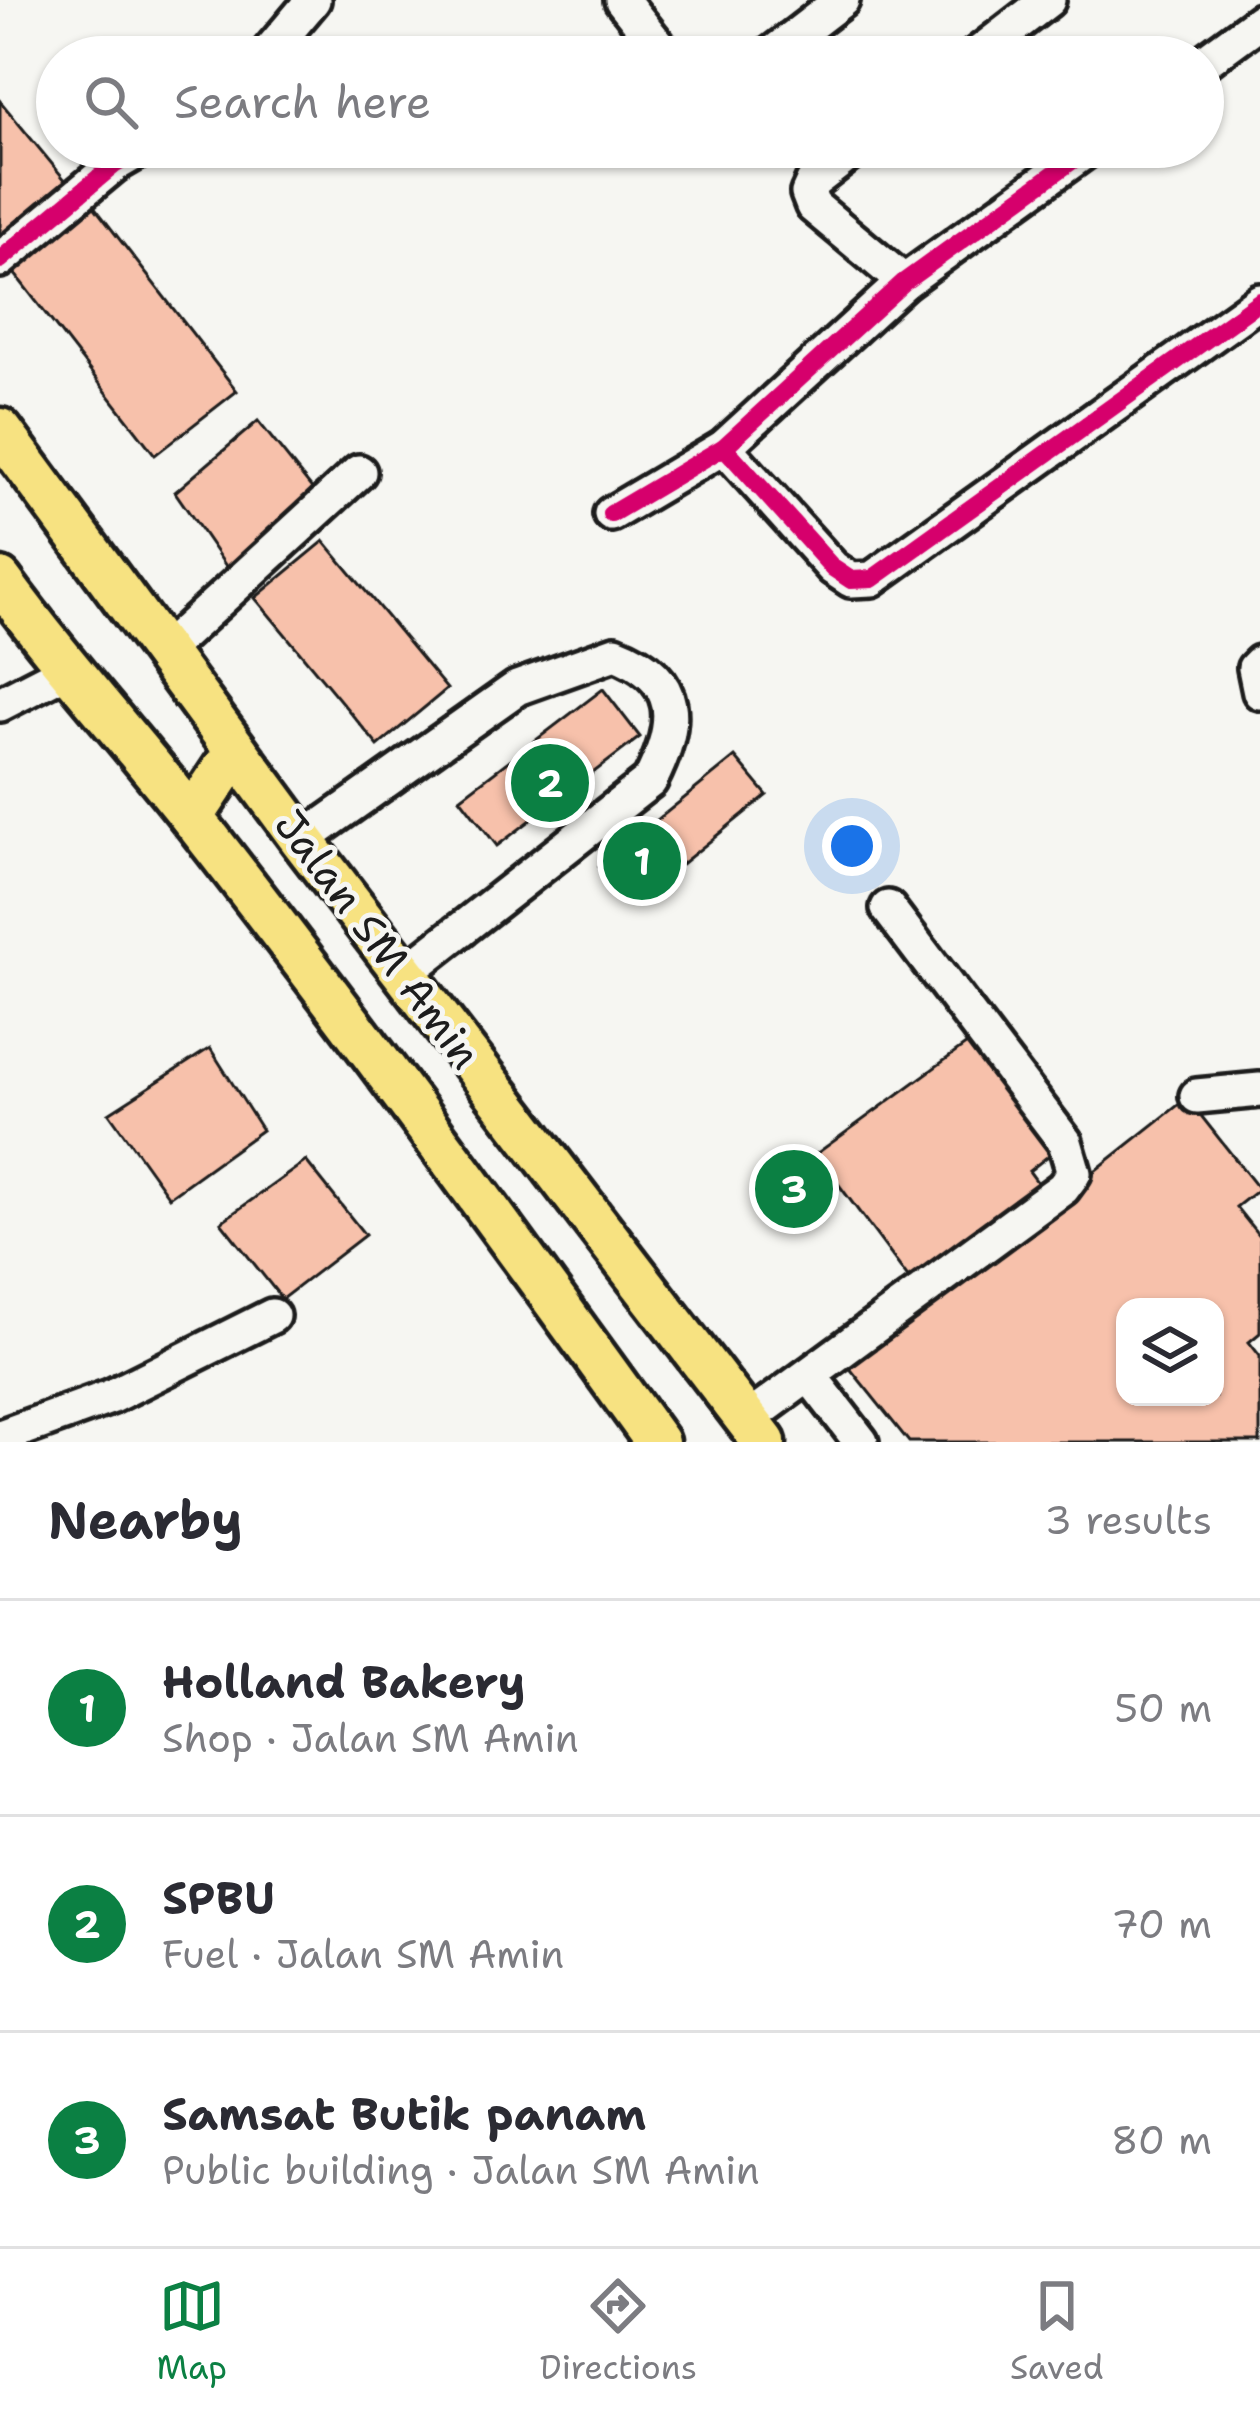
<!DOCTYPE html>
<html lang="en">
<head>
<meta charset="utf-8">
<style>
  :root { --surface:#fff; --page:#f7f7f7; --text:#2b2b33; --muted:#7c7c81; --line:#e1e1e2; --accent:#0b8043 }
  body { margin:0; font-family:"Shantell Sans",sans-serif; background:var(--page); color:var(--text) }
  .controls { position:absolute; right:36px; bottom:36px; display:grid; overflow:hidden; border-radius:24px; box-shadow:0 3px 9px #0004 }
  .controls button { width:108px; height:108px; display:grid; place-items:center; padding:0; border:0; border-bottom:3px solid var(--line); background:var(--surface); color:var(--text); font:60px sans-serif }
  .you { position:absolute; left:852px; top:846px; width:42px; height:42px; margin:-30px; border:9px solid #fff; border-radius:50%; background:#1a73e8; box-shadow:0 0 0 18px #1a73e833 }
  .badge { display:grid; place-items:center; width:78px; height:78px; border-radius:50%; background:var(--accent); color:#fff; font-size:39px; font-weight:700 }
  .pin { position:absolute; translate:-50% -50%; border:6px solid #fff; box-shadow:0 3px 12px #0006 }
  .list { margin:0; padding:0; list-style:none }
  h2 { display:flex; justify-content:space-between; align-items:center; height:156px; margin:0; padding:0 48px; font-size:51px }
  h2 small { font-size:39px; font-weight:400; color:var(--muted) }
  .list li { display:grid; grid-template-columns:78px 1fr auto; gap:36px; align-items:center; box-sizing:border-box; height:216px; padding:0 48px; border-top:3px solid var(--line) }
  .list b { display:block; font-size:45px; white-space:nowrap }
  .list p { margin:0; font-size:39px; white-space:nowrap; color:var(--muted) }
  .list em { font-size:39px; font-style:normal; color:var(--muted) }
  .icon { flex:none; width:66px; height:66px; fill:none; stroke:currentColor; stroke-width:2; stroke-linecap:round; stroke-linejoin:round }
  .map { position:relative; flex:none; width:1260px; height:1442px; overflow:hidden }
  .search { position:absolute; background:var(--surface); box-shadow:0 3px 9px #0004; left:36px; right:36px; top:36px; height:132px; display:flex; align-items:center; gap:30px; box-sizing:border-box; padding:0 42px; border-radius:66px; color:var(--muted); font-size:45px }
  .sheet { height:804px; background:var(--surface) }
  nav { display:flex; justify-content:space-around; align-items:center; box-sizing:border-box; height:168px; border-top:3px solid var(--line); background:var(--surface); font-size:33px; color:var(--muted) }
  nav a { display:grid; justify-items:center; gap:6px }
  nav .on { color:var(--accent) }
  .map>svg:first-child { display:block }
  .building { fill:#f7c1ab; stroke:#1c1c1c; stroke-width:3; fill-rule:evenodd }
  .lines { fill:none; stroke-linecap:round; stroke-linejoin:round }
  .minor-casing { stroke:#1c1c1c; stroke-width:42 }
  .major-casing { stroke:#1c1c1c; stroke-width:51 }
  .minor { stroke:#f6f6f2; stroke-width:33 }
  .major { stroke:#f7e281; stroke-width:42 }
  .cycleway-casing { stroke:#f6f6f2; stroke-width:26 }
  .cycleway { stroke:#d6006c; stroke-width:18 }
  .labels { text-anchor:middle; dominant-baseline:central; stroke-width:10; stroke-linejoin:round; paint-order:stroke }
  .street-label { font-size:42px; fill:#1c1c1c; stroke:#f6f6f2 }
</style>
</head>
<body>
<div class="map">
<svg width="1260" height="1442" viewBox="0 0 1260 1442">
  <rect width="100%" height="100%" fill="#f6f6f2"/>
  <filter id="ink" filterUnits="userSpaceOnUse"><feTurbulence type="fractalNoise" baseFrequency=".00833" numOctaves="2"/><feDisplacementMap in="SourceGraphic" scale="24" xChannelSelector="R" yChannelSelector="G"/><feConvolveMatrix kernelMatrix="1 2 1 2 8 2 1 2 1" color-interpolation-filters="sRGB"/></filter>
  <g filter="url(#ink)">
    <g class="building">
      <polygon points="0,101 71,187 0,249"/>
      <polygon points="93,205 237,391 155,455 11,269"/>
      <polygon points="258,421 314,491 228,569 175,492"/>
      <polygon points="324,541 447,689 378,746 255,598"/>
      <polygon points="603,689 640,737 497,846 460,798"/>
      <polygon points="735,757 767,795 630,906 599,867"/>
      <polygon points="971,1041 1052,1153 1029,1171 1043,1190 915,1287 816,1154"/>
      <polygon points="210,1048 262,1130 169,1197 109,1113"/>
      <path d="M1187 1098 1259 1189 1236 1207 1260 1237V1333L1249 1342 1260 1356V1442H909L848 1366ZM1125 1307H1215V1397H1125Z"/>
      <polygon points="306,1161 365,1235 282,1299 221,1222"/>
    </g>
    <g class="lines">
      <defs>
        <g id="minor">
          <polyline points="622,0 667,57"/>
          <polyline points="265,57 313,0"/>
          <polyline points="768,57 842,0"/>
          <polyline points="974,57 1048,0"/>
          <polyline points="1203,63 1260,21"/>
          <polyline points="858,147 813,182 808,193 813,206 904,282"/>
          <polyline points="0,260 114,165 145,147"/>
          <polyline points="724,447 833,568 851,580 872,579 1260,301"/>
          <polyline points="611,514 724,447 904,282 1091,147"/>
          <polyline points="163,652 359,472"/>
          <polyline points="1260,663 1255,668 1260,692"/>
          <polyline points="0,704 66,670"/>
          <path d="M302 840 517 688 615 653C683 679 679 724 650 781L404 974"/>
          <polyline points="1197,1096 1260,1090"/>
          <polyline points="809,1375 861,1442"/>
          <polyline points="747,1420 1063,1188 1074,1173 1065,1142 888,908"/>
          <polyline points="0,1437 110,1397 272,1316"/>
        </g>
        <g id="major">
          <polyline points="0,430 302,840 764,1442"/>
          <path d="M0 580C61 664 131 740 195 821 354 1024 506 1233 657 1442"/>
          <polyline points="192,817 236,751"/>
        </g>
      </defs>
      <use href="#minor" class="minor-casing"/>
      <use href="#major" class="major-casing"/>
      <use href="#minor" class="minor"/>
      <use href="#major" class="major"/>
      <defs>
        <g id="cycleway">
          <polyline points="0,260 114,165 145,147"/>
          <polyline points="724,447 833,568 851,580 872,579 1260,301"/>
          <polyline points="611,514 724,447 904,282 1091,147"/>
        </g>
      </defs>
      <use href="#cycleway" class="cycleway-casing"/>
      <use href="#cycleway" class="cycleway"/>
    </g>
  </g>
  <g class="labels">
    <g class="street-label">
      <text transform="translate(378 939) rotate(53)">Jalan SM Amin</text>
    </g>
  </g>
</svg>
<div class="controls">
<button><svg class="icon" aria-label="layers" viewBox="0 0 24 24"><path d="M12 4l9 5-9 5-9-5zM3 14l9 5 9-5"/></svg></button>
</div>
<div class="you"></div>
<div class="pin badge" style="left:642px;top:861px">1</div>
<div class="pin badge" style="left:550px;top:783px">2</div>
<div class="pin badge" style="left:794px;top:1189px">3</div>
<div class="search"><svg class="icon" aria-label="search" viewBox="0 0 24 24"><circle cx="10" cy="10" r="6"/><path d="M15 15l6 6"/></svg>Search here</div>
</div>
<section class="sheet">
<h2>Nearby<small>3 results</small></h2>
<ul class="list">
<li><span class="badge">1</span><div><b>Holland Bakery</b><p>Shop · Jalan SM Amin</p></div><em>50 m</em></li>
<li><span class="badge">2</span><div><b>SPBU</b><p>Fuel · Jalan SM Amin</p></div><em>70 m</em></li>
<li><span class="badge">3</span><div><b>Samsat Butik panam</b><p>Public building · Jalan SM Amin</p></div><em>80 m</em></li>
</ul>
</section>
<nav>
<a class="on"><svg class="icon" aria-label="map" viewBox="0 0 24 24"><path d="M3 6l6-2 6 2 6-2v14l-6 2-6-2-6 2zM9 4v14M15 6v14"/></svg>Map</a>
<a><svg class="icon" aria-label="directions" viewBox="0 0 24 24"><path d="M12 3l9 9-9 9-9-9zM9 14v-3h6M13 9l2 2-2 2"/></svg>Directions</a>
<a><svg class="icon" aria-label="saved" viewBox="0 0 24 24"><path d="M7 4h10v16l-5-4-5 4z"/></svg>Saved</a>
</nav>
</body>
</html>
